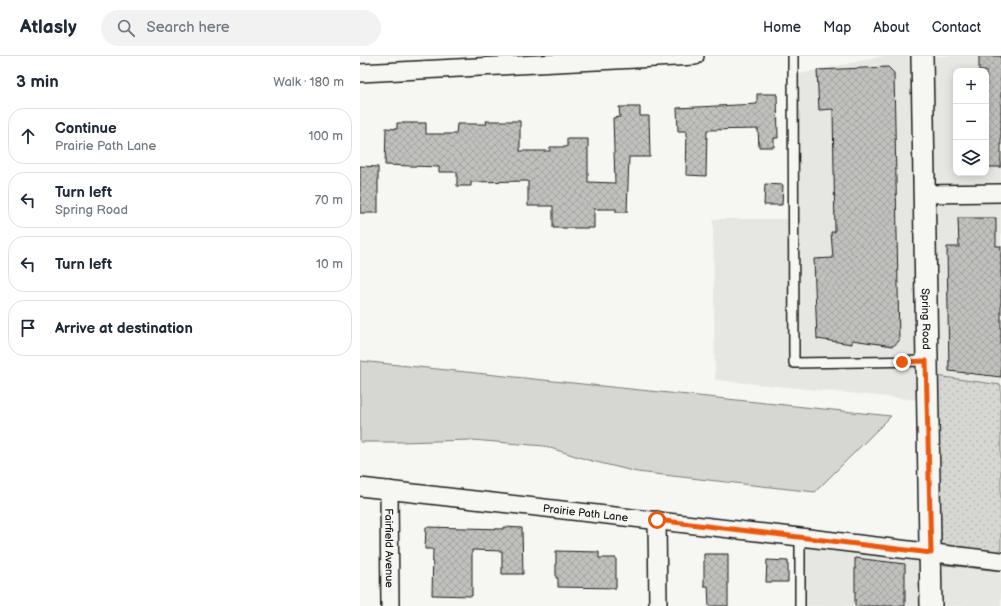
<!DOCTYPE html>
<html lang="en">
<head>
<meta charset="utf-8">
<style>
  :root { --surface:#fff; --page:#f2f2f3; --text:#1f2937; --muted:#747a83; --line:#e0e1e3 }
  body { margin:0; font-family:"Balsamiq Sans",sans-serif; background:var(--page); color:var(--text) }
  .controls { position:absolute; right:12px; top:12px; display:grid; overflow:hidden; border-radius:8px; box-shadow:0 2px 10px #0003 }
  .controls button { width:36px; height:36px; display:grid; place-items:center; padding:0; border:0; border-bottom:1px solid var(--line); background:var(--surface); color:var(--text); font:20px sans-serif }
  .stop { position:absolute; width:12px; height:12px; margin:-9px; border:3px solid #ea580c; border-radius:50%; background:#fff }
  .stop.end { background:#ea580c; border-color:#fff; box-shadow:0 1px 4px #0008 }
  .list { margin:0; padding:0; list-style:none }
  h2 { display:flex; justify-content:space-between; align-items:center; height:52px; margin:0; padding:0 16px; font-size:17px }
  h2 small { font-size:13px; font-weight:400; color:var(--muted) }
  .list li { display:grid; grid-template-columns:26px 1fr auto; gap:12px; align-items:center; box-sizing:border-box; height:56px; margin:0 8px 8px; padding:0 8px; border:1px solid var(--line); border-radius:16px }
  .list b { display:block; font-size:15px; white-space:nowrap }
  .list p { margin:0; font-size:13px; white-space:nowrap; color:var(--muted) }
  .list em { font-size:13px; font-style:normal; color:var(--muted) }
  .icon { flex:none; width:22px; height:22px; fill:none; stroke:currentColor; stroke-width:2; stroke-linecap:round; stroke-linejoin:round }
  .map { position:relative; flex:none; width:641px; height:550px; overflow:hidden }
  header { display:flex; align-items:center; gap:24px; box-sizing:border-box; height:56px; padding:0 20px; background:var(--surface); border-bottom:1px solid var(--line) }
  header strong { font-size:19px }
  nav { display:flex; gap:22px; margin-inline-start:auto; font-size:14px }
  .search { width:280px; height:36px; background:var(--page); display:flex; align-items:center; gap:10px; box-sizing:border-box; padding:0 14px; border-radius:22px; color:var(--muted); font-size:15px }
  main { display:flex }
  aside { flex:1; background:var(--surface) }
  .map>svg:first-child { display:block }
  .built { fill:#e6e6e2; fill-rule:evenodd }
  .grass { fill:#d6d6d2; stroke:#797977 }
  .park { fill:url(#park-dots); stroke:#797977 }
  .building { fill:url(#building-cross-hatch); stroke:#1c1c1c }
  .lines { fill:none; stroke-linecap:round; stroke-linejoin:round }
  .service-casing { stroke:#1c1c1c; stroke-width:12 }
  .minor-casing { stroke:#1c1c1c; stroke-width:20 }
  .tertiary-casing { stroke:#1c1c1c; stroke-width:24 }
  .service { stroke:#f6f6f2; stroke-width:9 }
  .minor { stroke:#f6f6f2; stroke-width:17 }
  .tertiary { stroke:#f6f6f2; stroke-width:21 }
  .route { stroke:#ea580c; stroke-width:5 }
  .labels { text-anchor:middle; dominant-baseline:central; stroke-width:4; stroke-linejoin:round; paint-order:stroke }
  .street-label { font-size:11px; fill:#1c1c1c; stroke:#f6f6f2 }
</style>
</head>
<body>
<header>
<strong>Atlasly</strong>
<div class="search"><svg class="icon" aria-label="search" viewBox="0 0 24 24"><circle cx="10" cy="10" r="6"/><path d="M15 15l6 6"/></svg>Search here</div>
<nav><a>Home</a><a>Map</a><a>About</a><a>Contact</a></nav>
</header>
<main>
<aside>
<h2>3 min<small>Walk · 180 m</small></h2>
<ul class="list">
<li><svg class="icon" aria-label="ahead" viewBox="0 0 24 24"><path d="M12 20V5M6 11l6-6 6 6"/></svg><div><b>Continue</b><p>Prairie Path Lane</p></div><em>100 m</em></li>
<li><svg class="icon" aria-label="left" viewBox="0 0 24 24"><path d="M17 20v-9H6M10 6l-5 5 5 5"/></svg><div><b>Turn left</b><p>Spring Road</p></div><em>70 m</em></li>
<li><svg class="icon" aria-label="left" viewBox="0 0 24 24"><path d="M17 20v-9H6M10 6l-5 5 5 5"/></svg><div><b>Turn left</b></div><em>10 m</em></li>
<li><svg class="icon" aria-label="arrive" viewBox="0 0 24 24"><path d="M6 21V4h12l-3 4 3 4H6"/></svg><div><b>Arrive at destination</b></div></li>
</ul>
</aside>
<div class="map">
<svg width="641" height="550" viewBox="0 0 641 550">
  <defs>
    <pattern id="park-dots" width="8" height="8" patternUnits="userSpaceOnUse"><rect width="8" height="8" fill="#d6d6d2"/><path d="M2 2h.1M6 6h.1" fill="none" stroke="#b7b7b4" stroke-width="1.8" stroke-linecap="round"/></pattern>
    <pattern id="building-cross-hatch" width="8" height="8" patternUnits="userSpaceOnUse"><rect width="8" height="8" fill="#c0c0bd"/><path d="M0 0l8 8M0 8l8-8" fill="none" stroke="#a4a4a2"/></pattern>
  </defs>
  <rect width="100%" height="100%" fill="#f6f6f2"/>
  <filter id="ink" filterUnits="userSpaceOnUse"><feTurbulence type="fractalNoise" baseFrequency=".025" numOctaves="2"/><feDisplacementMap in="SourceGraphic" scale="8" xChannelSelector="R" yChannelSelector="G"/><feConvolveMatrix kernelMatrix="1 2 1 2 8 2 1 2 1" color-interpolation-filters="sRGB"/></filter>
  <g filter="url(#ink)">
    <g class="built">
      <polygon points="524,0 553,0 559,344 355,324 353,163 440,163 439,18"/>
      <path d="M572 0H641V131L575 132ZM596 15H626V117H596Z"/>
      <polygon points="575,143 641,143 641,329 576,320"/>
      <polygon points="438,487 576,508 641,515 641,550 438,550"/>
    </g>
    <polygon class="grass" points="0,305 531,360 455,436 277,416 228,404 184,390 112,384 40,386 0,386"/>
    <polygon class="park" points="576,320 641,329 641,515 576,508"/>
    <g class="building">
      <polygon points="619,0 641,0 641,111 626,111 626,15 619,15"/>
      <polygon points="528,11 534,17 539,285 533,290 492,284 492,288 457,283 454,203 473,202 471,176 475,176 473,53 459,54 457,14"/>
      <polygon points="397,38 417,38 418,82 414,82 414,91 399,91 398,73 347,74 346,120 326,119 327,75 318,75 317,52 397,48"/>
      <polygon points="259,51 280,51 280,60 289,60 290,101 269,101 267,156 256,156 256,153 234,153 234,172 193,172 193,150 168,150 168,125 111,126 111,130 97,130 97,116 79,116 79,111 25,109 26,72 37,73 37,67 66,67 66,78 96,78 97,68 127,68 126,65 160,65 160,95 190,95 190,91 207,91 207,83 228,83 228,126 255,127 253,62 260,61"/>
      <polygon points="0,110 18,111 18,157 0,157"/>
      <polygon points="405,128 423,129 422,149 404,149"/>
      <polygon points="598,162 636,162 636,190 641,190 641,321 589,315 587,191 599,191"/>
      <polygon points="66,471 143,473 143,471 162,472 163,518 142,518 142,495 112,494 112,540 72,539 73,493 65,493"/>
      <polygon points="196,495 239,496 239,502 256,502 256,532 198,531 198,522 196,522"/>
      <polygon points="344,498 368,498 368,550 349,550 348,530 344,530"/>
      <polygon points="495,502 545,508 545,550 495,550"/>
      <polygon points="407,504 428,505 428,526 406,526"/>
    </g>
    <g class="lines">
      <defs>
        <g id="service">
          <polyline points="433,0 434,307 566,305"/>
          <polyline points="440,550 440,481"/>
        </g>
        <g id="minor">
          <polyline points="0,17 335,0"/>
          <polyline points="564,138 641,137"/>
          <path id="s1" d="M0 431 440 481 641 505"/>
          <path id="s2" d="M29 434 30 550"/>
          <polyline points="297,464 298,550"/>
        </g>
        <g id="tertiary">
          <path id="s3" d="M562 0 571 550"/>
        </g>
      </defs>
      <use href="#service" class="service-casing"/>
      <use href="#minor" class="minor-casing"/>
      <use href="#tertiary" class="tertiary-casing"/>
      <use href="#service" class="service"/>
      <use href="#minor" class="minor"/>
      <use href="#tertiary" class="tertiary"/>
    </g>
  </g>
  <g class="lines" filter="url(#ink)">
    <polyline class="route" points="297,464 571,497 566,305 542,306"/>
  </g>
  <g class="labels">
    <g class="street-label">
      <text stroke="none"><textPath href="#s3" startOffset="263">Spring Road</textPath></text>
      <text stroke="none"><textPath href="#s1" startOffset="227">Prairie Path Lane</textPath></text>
      <text stroke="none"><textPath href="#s2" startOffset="58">Fairfield Avenue</textPath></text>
    </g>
  </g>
</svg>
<div class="controls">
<button>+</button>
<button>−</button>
<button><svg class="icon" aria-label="layers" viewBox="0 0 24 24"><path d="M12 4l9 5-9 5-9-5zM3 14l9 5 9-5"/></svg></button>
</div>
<div class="stop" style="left:297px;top:464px"></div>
<div class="stop end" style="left:542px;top:306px"></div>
</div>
</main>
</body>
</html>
